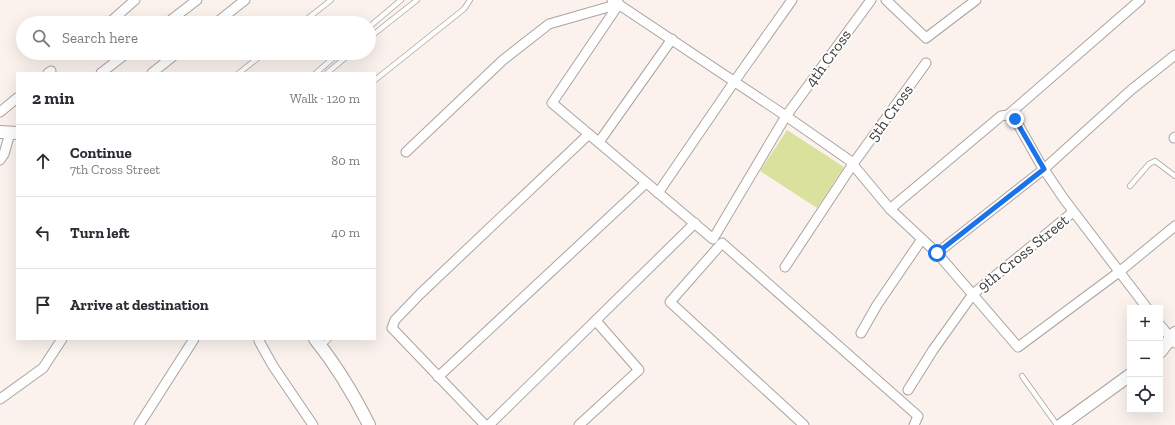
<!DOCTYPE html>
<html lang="en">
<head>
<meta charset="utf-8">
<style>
  :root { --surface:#fff; --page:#f2f2f3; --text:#2b2b33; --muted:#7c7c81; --line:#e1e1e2 }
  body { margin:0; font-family:"Zilla Slab",serif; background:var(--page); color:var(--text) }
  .controls { position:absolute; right:12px; bottom:12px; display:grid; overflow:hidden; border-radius:0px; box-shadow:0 4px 16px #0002 }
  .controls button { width:36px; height:36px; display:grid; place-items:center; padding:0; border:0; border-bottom:1px solid var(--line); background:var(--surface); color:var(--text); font:20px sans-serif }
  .stop { position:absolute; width:12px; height:12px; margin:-9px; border:3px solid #1a73e8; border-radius:50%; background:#fff }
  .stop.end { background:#1a73e8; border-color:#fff; box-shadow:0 1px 4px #0008 }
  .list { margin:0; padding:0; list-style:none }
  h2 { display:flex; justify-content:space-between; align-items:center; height:52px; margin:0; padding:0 16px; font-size:17px }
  h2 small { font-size:13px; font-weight:400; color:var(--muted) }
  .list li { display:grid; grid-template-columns:26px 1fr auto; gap:12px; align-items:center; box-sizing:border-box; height:72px; padding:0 16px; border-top:1px solid var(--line) }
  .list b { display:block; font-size:15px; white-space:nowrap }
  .list p { margin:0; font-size:13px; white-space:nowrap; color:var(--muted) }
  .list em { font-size:13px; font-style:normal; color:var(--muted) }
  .icon { flex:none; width:22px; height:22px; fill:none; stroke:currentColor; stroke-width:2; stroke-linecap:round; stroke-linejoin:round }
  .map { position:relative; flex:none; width:1175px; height:425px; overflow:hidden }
  .search { position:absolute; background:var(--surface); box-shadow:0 4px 16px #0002; left:16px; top:16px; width:360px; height:44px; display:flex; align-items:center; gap:10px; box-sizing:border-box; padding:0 14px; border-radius:22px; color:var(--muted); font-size:15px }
  .panel { position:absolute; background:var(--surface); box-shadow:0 4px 16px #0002; left:16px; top:72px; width:360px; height:268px; border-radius:0px }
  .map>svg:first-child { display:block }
  .green { fill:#dae19c }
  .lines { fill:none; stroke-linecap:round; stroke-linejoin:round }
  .lane-casing { stroke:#aca39f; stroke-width:6 }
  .street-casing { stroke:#aca39f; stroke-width:11 }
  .secondary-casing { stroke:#aca39f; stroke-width:14 }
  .lane { stroke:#fff; stroke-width:4.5 }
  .street { stroke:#fff; stroke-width:9 }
  .secondary { stroke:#fff; stroke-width:12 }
  .route { stroke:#1a73e8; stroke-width:5 }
  .labels { text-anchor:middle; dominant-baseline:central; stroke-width:3.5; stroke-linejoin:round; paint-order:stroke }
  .street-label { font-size:16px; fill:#3f3b3a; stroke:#fff }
</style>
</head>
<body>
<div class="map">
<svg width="1175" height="425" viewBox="0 0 1175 425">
  <rect width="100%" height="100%" fill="#fbf2ee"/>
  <polygon class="green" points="787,130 844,167 817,208 760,171"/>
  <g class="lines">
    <defs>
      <g id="lane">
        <polyline points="302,23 331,0"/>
        <polyline points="369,27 401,0"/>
        <polyline points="369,38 417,0"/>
        <polyline points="239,73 264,53"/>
        <polyline points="316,73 339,53"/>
        <polyline points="327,73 351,53"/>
        <polyline points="375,80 464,9 470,0"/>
        <polyline points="1130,186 1149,164 1155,161 1175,176"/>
        <polyline points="322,346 329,339"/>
        <polyline points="1022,376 1057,425"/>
      </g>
      <g id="street">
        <polyline points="612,0 786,116 849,160 890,209 1001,116 1008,115 1015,119 1041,165 1064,199 1147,308"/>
        <polyline points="886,0 926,38 976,0"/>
        <polyline points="619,4 552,103 713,239 786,116 871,0"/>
        <polyline points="109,23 135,0"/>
        <polyline points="167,23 197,0"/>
        <polyline points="216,23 245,0"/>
        <polyline points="48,73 51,71"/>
        <polyline points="101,73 127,53"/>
        <polyline points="152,73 177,53"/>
        <polyline points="0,112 17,98"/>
        <polyline points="1008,115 1140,0"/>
        <polyline points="1174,138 1175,137"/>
        <polyline points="599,142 672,39"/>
        <polyline points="406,152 503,60 549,24 619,4"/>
        <polyline points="0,160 4,154 10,133"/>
        <polyline points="658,193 734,82 792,0"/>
        <polyline points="890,209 937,253 1018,347 1119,272 1175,226"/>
        <polyline points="937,253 1044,169 1131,90 1175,55"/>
        <polyline points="785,267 853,164 926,63"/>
        <polyline points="1160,325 1175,343"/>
        <polyline points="861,333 877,305 922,239"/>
        <polyline points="260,339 259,341 273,366 313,425"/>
        <polyline points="438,377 646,183"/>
        <polyline points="908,390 933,350 973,294 1073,212"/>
        <polyline points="0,399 43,368 62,339"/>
        <polyline points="139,425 194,339"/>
        <polyline points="485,425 392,328 395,320 420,294 589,134"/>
        <polyline points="489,425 695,223"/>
        <polyline points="579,425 639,370 596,321"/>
        <polyline points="804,425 670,302 722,243 918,416 914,425"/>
      </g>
      <g id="secondary">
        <polyline points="0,132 17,133"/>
        <path d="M315 339C336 365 354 395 369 425"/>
        <polyline points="1160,352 1175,333"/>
        <polyline points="1061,425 1130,375"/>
      </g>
    </defs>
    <use href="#lane" class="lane-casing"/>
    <use href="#street" class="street-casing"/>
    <use href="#secondary" class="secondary-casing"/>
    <use href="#lane" class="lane"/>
    <use href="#street" class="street"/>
    <use href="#secondary" class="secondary"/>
  </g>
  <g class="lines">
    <polyline class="route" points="937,253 1044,169 1015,119"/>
  </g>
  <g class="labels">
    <g class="street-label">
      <text transform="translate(828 58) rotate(-54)">4th Cross</text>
      <text transform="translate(890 113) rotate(-54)">5th Cross</text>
      <text transform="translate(1023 253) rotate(-39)">9th Cross Street</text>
    </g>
  </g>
</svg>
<div class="controls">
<button>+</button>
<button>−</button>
<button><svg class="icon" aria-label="locate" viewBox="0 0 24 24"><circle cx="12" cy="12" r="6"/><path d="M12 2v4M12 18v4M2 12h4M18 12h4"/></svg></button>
</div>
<div class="stop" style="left:937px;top:253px"></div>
<div class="stop end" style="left:1015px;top:119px"></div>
<div class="search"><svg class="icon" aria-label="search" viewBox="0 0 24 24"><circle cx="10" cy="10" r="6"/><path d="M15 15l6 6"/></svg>Search here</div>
<section class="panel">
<h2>2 min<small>Walk · 120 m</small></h2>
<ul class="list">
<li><svg class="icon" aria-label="ahead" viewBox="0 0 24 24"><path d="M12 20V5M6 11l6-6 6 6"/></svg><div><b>Continue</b><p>7th Cross Street</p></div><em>80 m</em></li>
<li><svg class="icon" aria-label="left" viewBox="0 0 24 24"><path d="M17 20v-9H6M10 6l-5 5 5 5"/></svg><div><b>Turn left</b></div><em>40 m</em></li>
<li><svg class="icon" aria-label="arrive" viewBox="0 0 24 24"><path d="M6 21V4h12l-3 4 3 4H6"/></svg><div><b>Arrive at destination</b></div></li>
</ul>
</section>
</div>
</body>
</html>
